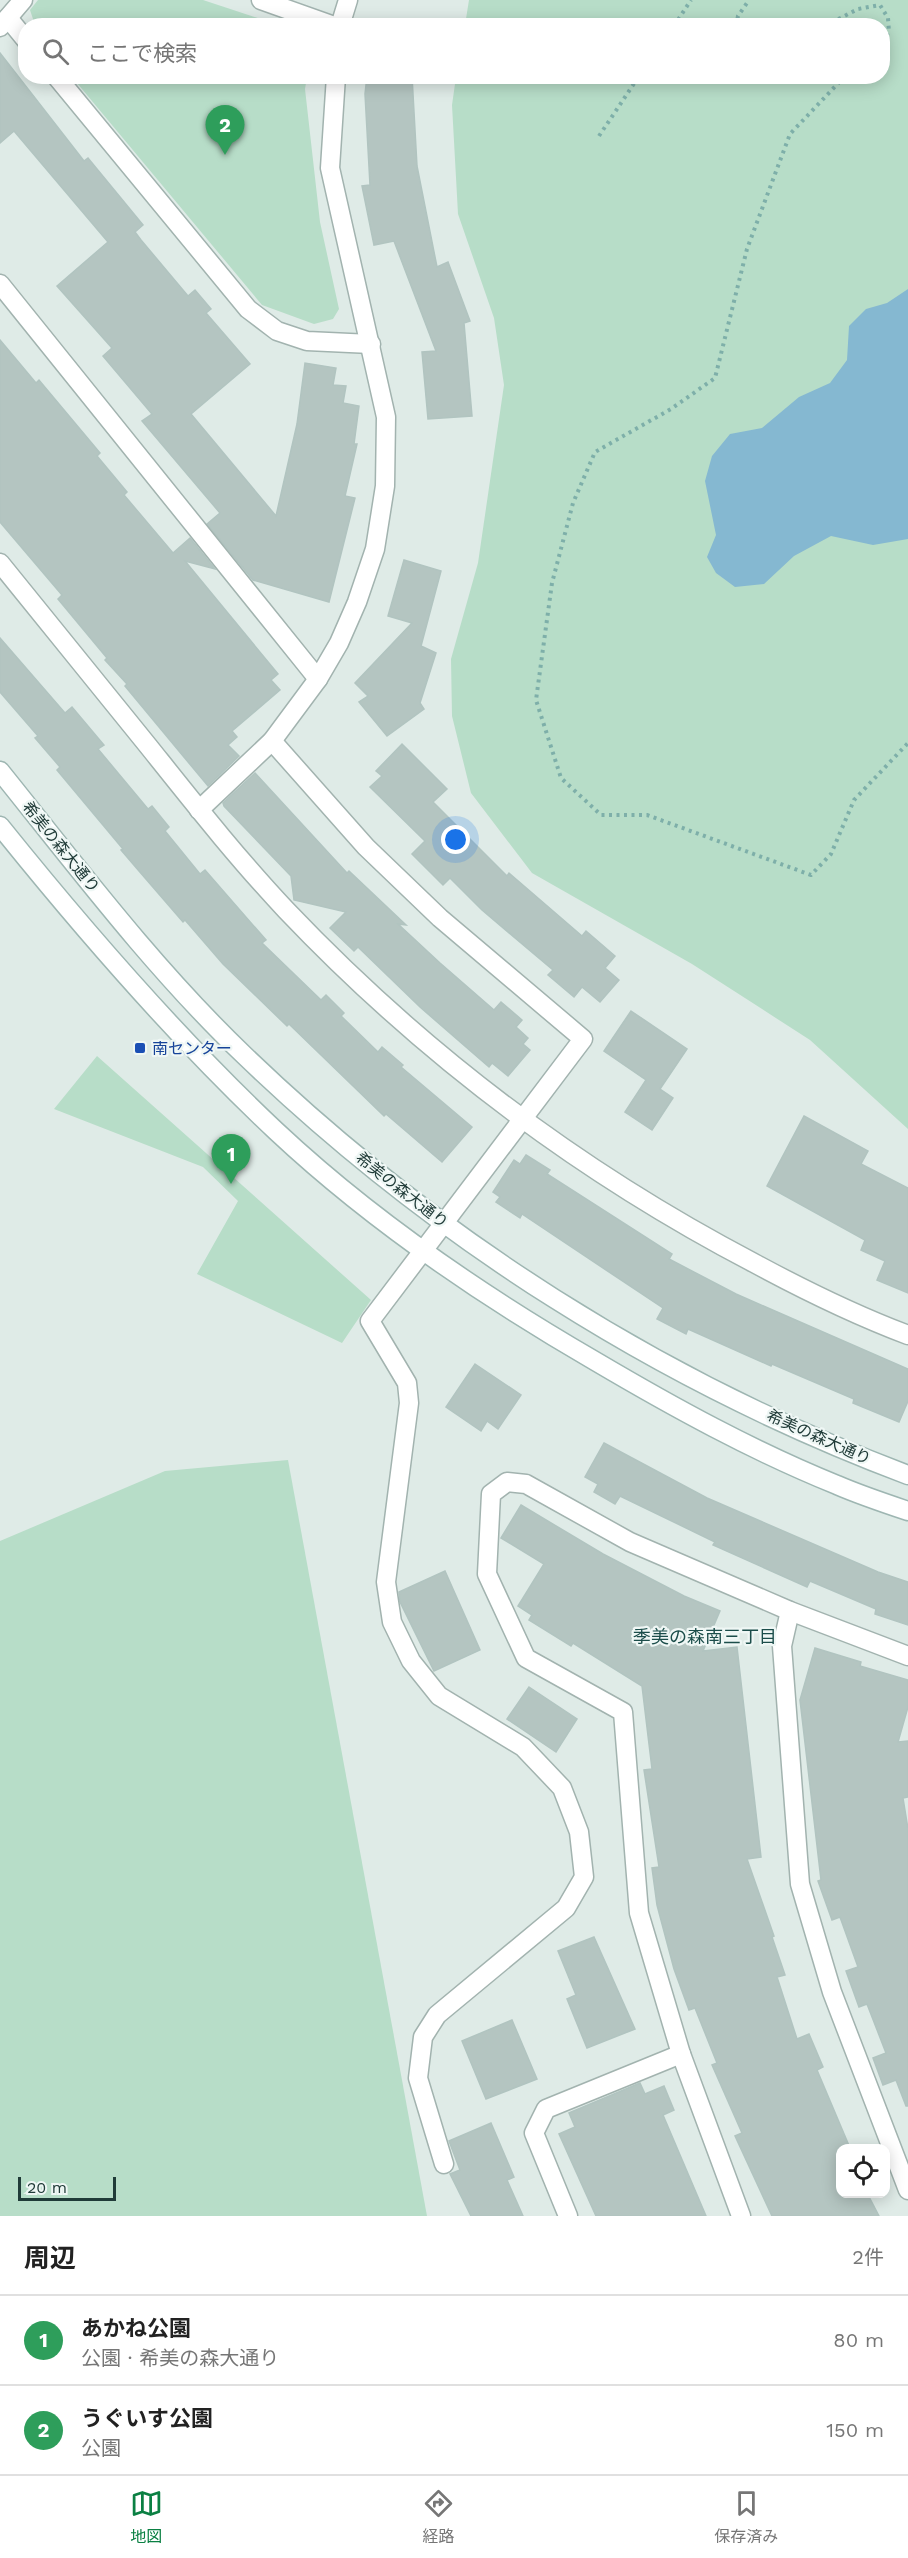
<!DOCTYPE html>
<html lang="ja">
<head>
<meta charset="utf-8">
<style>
  :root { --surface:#fff; --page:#f2f2f2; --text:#222; --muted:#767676; --line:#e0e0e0; --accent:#0b8043 }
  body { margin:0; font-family:"Work Sans","Noto Sans JP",sans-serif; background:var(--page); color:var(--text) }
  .controls { position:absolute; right:18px; bottom:18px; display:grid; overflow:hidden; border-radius:12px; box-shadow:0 3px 15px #0003 }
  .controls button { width:54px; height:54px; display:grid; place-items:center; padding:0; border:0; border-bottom:2px solid var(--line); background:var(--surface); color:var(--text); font:30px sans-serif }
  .scale { position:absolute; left:18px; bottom:15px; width:98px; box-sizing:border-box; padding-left:6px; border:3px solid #203b38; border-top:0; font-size:16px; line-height:21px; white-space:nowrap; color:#203b38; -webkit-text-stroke:4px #eff7f5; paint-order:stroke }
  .you { position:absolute; left:456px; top:840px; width:21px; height:21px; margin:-15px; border:4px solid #fff; border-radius:50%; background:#1a73e8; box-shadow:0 0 0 9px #1a73e833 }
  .badge { display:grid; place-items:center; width:39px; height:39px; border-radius:50%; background:var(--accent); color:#fff; font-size:20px; font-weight:700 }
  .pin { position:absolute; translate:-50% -50px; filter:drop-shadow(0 2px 3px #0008) }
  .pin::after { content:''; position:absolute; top:32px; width:21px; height:18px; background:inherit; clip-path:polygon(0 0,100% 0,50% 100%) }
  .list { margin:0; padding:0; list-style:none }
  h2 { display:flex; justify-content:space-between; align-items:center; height:78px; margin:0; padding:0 24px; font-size:26px }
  h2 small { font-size:20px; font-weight:400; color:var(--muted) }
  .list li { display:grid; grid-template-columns:39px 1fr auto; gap:18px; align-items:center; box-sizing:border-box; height:90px; padding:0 24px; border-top:2px solid var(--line) }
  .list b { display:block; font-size:22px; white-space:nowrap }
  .list p { margin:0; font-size:20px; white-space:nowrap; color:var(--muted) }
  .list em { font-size:20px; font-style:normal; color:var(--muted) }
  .icon { flex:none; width:33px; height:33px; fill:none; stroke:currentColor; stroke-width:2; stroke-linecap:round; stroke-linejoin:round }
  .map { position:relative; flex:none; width:908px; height:2216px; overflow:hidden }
  .search { position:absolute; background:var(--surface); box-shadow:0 3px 15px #0003; left:18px; right:18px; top:18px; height:66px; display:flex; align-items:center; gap:15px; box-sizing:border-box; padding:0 21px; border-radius:24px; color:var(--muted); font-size:22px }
  .sheet { height:258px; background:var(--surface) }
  nav { display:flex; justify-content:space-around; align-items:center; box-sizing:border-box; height:84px; border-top:2px solid var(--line); background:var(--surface); font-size:16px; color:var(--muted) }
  nav a { display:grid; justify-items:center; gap:3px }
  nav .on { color:var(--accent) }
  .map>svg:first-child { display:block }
  .green { fill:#b7ddc8 }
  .water { fill:#85b8d1 }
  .building { fill:#b4c5c1; stroke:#b1c4c0; stroke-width:1.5 }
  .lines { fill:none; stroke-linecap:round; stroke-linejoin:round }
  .street-casing { stroke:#a2b3af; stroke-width:21 }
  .secondary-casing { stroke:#9eb6b2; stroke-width:21 }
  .path { stroke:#7eafa9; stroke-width:4; stroke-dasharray:3 4.5; stroke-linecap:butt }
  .street { stroke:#fff; stroke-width:18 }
  .secondary { stroke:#fff; stroke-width:18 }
  .transit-dot { fill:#1a4fb4; stroke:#eff7f5; stroke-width:2 }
  .labels { text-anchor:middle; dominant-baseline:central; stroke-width:4.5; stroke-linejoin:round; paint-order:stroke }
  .street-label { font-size:16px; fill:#203b38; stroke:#eff7f5 }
  .transit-label { font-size:16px; fill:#164399; stroke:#eff7f5; text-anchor:start }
  .neighbourhood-label { font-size:18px; fill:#1b4d4a; stroke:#eff7f5 }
</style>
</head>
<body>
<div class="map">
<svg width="908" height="2216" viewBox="0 0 908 2216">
  <rect width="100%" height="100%" fill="#dfebe7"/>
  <g class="green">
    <polygon points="38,0 203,0 279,25 35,25 30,10"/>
    <polygon points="469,0 908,0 908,1129 810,1040 692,964 532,873 471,793 452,716 451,659 478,563 504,385 494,318 458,214 452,105 456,77 882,76 882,26 465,25"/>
    <polygon points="72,77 307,77 305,89 320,222 339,309 333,319 314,324 262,305"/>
    <polygon points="97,1056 371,1300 342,1343 197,1274 238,1201 203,1167 54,1109"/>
    <polygon points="288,1460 427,2216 0,2216 0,1541 165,1471"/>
  </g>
  <polygon class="water" points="908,289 908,539 873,545 831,536 794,556 764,584 735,587 716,573 707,557 716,535 705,481 712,456 730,434 762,428 799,397 830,383 847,360 849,326 866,309 887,303"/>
  <g class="building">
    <polygon points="0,53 84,161 88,158 143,225 135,232 141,240 188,296 195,290 211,309 206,313 250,364 191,414 276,516 297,424 305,363 336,368 333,385 346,386 343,403 359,406 354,444 357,444 345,496 355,498 329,602 253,580 207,524 220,513 142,421 152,414 103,356 112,348 57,286 108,242 14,131 0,143"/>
    <polygon points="367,76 412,76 417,166 437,267 448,262 470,321 464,323 472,416 428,419 422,352 436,351 394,241 374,245 362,186 370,185 365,94"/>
    <polygon points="0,340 36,383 39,380 100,453 97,456 127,492 124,495 173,553 190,538 215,569 185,561 278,674 271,680 280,690 232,731 237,737 228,745 239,756 208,786 125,686 127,684 105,660 107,658 58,599 62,595 0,522"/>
    <polygon points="404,560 441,571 421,646 436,653 420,703 424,709 387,736 359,702 368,696 355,683 412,623 388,616"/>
    <polygon points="0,638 65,713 72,707 104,745 98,749 148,809 152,806 169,827 165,831 200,874 205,870 266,940 262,943 321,1000 326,995 344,1013 341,1016 378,1052 382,1047 403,1065 401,1067 472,1127 442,1162 386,1114 384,1116 289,1024 287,1026 223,964 185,920 183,922 139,871 121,850 123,849 57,770 60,767 35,738 38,736 0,692"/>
    <polygon points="402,744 447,789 433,802 507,876 509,873 582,936 586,931 615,956 605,968 619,980 600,1002 582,987 574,997 548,975 553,970 482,910 450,878 443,885 412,854 425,841 370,787 382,776 376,771"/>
    <polygon points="255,773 347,873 349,871 406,925 398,924 440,963 494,1010 501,1002 522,1020 516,1027 528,1038 523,1044 530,1050 508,1076 492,1063 489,1067 420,1007 358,947 354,951 330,928 346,912 294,900 291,876 224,806 223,803"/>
    <polygon points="631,1011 687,1049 660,1089 673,1098 652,1130 625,1112 646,1080 604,1051"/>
    <polygon points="804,1116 868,1151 861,1164 908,1188 908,1293 877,1280 885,1261 861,1250 865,1240 767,1186"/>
    <polygon points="526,1155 550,1170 547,1174 672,1254 669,1259 736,1294 908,1369 908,1401 899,1422 853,1403 854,1399 772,1364 771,1366 688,1329 686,1334 657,1319 663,1308 522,1214 520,1218 496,1202 500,1197 493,1192 514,1160 520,1164"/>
    <polygon points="475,1364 521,1395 498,1429 487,1421 481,1431 446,1407"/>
    <polygon points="604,1443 707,1498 878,1572 908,1582 908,1625 875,1614 876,1609 810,1581 807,1587 713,1545 715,1542 620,1496 615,1504 594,1492 598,1484 585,1477"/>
    <polygon points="521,1505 603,1554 684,1596 720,1611 703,1651 737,1647 761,1857 747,1859 774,1936 772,1937 785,1975 777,1977 797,2039 809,2034 823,2067 817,2070 850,2148 840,2148 840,2193 867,2193 879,2216 772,2216 735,2136 742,2133 712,2065 717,2063 695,2008 689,2010 674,1969 657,1905 652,1868 659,1867 644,1770 652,1769 642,1686 573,1643 571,1646 529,1620 532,1615 518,1606 544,1564 501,1538"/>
    <polygon points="445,1571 480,1650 434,1671 400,1602 399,1592"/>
    <polygon points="815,1648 861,1662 860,1666 908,1680 908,1707 898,1742 908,1741 908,1797 903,1798 908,1829 908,2106 906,2106 896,2080 883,2085 873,2058 886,2053 867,2004 859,2007 846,1971 858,1967 840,1917 832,1920 818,1881 821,1880 800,1700"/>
    <polygon points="529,1687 577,1719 556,1752 507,1719"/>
    <polygon points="594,1937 635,2029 587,2048 567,1999 576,1995 558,1951"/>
    <polygon points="512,2020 537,2079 486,2099 462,2041"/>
    <polygon points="640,2083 645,2094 664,2086 674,2110 663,2115 706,2216 596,2216 559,2134 575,2127 569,2113"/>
    <polygon points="491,2123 514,2177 507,2180 523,2216 471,2216 450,2174 460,2170 449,2141"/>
  </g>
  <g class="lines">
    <defs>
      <g id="street">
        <polyline points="261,0 334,26"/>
        <polyline points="8,18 26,40"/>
        <polyline points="340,26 348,0"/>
        <polyline points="0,27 23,0"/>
        <polyline points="56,76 248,309 277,331 307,341 371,344"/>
        <polyline points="0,284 318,679"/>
        <path d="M0 563C50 624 99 686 149 747 193 802 237 858 286 910 421 1052 580 1172 754 1263 804 1290 855 1315 908 1335"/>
        <polyline points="272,741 366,847 440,918 583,1039 370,1321 407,1383 409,1403 386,1582 392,1622 411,1661 439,1696 523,1747 562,1788 579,1832 584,1877 566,1908 437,2015 423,2037 418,2078 444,2164"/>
        <polyline points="199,810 272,741 318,679 339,643 357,602 375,549 385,486 386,417 330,168 336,76"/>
        <polyline points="790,1611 782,1646 800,1884 832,1992 908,2190"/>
        <polyline points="568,2216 534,2133 546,2109 681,2054"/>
        <polyline points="741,2216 681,2054 639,1913 623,1712 526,1658 487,1574 491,1494 507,1482 526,1484 630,1542 790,1611 908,1656"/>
      </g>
      <g id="secondary">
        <path d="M0 771C78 868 154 969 244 1055 434 1238 661 1382 908 1475"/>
        <path d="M0 826C86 933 176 1037 276 1131 372 1221 481 1295 595 1361 673 1407 753 1451 837 1485 860 1495 884 1503 908 1511"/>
      </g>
    </defs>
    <use href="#street" class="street-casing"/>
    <use href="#secondary" class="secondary-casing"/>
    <g class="path">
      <polyline points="674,26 691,0"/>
      <polyline points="736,26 738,16 749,0"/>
      <polyline points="825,26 858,9 880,5 888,18 889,32 882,39"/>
      <polyline points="845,76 790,134 747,249 715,378 671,409 595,452 573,503 552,583 536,700 561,778 601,815 647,815 811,875 831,854 854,800 908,743"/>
      <polyline points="599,136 639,76"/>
    </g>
    <use href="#street" class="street"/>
    <use href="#secondary" class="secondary"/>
  </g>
  <rect class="transit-dot" x="134" y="1042" width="12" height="12" rx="3"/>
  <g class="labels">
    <g class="street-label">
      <text transform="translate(61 847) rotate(51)">希美の森大通り</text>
      <text transform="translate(402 1190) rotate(38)">希美の森大通り</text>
      <text transform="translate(819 1437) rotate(24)">希美の森大通り</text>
    </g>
    <g class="transit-label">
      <text x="152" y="1048">南センター</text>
    </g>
    <g class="neighbourhood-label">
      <text x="705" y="1636">季美の森南三丁目</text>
    </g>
  </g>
</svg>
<div class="controls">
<button><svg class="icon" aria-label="locate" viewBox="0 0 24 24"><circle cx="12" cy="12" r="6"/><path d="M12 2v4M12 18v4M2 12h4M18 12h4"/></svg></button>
</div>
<div class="scale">20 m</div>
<div class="you"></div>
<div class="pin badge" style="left:231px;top:1184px;background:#2e9e5b">1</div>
<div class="pin badge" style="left:225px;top:155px;background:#2e9e5b">2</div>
<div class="search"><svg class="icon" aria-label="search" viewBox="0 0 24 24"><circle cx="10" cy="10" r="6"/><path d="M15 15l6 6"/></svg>ここで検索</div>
</div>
<section class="sheet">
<h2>周辺<small>2件</small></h2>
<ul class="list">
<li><span class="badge" style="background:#2e9e5b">1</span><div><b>あかね公園</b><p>公園 · 希美の森大通り</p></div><em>80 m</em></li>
<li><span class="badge" style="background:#2e9e5b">2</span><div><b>うぐいす公園</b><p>公園</p></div><em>150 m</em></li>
</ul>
</section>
<nav>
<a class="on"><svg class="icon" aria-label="map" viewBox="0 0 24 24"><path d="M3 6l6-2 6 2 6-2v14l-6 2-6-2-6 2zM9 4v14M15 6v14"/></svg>地図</a>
<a><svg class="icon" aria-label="directions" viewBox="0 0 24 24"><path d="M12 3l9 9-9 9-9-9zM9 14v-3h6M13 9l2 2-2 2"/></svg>経路</a>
<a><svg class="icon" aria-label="saved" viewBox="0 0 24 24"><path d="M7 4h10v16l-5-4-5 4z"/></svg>保存済み</a>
</nav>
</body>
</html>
